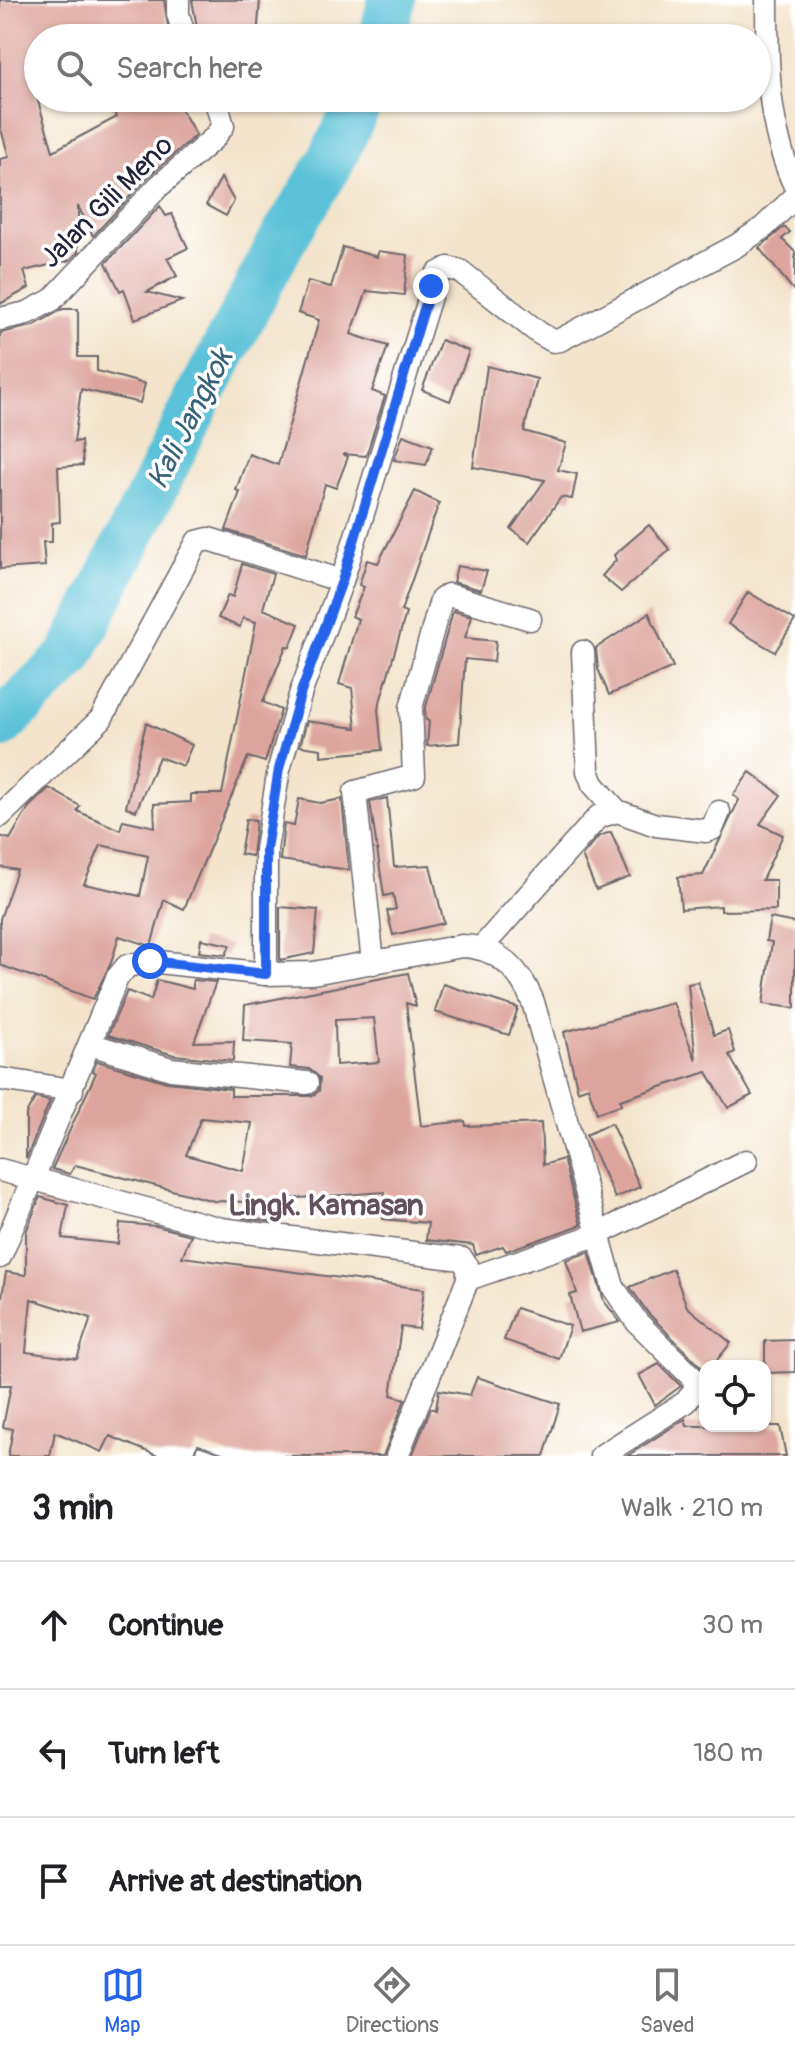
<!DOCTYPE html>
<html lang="en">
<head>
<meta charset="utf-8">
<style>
  :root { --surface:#fff; --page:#f2f2f2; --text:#202124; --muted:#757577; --line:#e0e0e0; --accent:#2563eb }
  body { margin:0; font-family:Pangolin,sans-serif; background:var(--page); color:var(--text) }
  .controls { position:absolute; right:24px; bottom:24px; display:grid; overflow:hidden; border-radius:16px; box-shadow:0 2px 6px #0004 }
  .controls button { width:72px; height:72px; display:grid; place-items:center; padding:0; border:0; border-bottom:2px solid var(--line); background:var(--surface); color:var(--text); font:40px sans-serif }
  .stop { position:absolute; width:24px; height:24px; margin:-18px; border:6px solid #2563eb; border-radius:50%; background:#fff }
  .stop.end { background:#2563eb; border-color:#fff; box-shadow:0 2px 8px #0008 }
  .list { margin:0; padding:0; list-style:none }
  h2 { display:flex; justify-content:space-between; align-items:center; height:104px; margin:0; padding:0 32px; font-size:34px }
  h2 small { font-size:26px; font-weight:400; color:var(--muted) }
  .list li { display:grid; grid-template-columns:52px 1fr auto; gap:24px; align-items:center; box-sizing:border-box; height:128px; padding:0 32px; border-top:2px solid var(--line) }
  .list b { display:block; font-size:30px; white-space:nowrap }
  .list em { font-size:26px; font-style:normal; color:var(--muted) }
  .icon { flex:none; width:44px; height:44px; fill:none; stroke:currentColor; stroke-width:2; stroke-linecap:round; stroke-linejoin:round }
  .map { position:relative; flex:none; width:795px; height:1456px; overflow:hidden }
  .search { position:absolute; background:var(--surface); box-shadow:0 2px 6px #0004; left:24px; right:24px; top:24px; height:88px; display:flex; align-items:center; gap:20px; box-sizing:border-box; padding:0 28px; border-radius:44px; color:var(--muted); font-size:30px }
  .sheet { height:488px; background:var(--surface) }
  nav { display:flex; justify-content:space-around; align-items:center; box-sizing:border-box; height:112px; border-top:2px solid var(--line); background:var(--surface); font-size:22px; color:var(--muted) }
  nav a { display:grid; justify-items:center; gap:4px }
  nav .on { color:var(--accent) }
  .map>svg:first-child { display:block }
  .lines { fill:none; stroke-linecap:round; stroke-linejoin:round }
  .river { stroke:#5ac1d8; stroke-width:48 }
  .building { fill:#dda49d; fill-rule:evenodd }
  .street-casing { stroke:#6b666d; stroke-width:25 }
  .street { stroke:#fff; stroke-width:22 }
  .route { stroke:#2563eb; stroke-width:10 }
  .labels { text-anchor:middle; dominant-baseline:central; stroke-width:7; stroke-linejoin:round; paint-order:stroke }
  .street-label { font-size:28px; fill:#22223b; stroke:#fff }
  .water-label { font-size:30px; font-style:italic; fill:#38627a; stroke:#fff }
  .neighbourhood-label { font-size:30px; font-weight:bold; fill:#63505d; stroke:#fff }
</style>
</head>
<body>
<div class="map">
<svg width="795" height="1456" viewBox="0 0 795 1456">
  <rect width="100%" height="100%" fill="#fff"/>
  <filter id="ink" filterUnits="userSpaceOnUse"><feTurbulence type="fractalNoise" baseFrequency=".0125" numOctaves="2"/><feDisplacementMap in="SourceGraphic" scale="16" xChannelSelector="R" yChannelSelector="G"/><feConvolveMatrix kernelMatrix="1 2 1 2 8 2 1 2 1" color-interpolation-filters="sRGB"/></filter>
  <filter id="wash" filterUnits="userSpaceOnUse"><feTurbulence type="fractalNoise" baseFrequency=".006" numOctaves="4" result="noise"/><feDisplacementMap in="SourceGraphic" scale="32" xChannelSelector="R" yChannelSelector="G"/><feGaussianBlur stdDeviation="1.8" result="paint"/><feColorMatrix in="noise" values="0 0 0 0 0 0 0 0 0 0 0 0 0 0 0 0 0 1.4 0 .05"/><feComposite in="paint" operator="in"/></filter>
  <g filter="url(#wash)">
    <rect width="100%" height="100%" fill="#f3e4cb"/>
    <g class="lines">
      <g class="river">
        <polyline points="382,38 392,0"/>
        <polyline points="0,725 69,658 201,394 283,239 329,165 361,98"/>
      </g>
    </g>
    <g id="blocks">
      <g class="building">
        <polygon points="0,0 164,0 170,38 38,38 38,77 31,78 53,151 117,117 107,98 175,98 196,135 148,177 93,236 78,206 78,252 70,260 24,271 29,288 0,304 0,159 9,157 0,126"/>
        <polygon points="192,0 260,0 257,38 199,38"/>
        <polygon points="221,178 234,201 226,216 206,205"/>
        <polygon points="160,206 166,216 172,214 188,248 167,258 177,276 147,292 182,301 135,319 124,289 120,291 106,263"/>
        <polygon points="784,227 790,232 782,239 795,252 795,292 759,248"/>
        <polygon points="343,247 377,257 378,251 408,255 404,295 367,291 351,334 388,346 372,391 385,396 366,456 343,454 348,457 336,488 325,484 306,555 226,530 240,492 236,490 249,454 278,465 319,320 298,313 308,281 331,287"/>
        <polygon points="63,309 78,309 78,357 97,357 97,371 145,384 140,403 81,389 74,442 81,441 83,465 58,467 60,522 52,523 52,542 43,542 45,566 0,569 0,333 33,326"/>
        <polygon points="441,340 469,351 450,401 422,390"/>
        <polygon points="487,366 537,379 524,431 566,443 558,470 577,474 572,499 561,497 529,542 511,529 545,480 473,467"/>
        <polygon points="403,435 433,446 426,465 394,460"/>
        <polygon points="415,491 439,503 401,611 406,613 378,709 382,750 321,756 321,749 300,746 307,721 356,728 352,688 339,684 358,619 352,616 364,587 359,585 367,560 378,563"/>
        <polygon points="649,525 670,550 621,592 602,576 616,560 614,555"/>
        <path d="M242 564 273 574 263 609 299 624 290 647 286 646 263 702 281 710 265 762 248 757 184 909 164 900 151 946 119 936 111 963 93 999 0 965V919L17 870 0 867V836L10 839 29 807 49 788 80 806 77 811 120 830 123 820 155 827 154 804 191 802V794H222L256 622 243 618 240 627 218 618 228 595 233 597ZM101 845 148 856 140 896 84 884Z"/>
        <polygon points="457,566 487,571 481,590 453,582"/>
        <polygon points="748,592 795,620 775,652 728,624"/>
        <polygon points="453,611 472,616 465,638 496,641 494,662 465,659 459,743 427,746 429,721 426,720 425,710"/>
        <polygon points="649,613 673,667 609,695 598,669 596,648"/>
        <polygon points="146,723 192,745 183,766 159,757 136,811 126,807"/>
        <polygon points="750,772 781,795 760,824 783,835 762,880 776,880 776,910 721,911 721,906 681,909 678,877 703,875 739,800 733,795"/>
        <polygon points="387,798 394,867 430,865 444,923 393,935 387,911 396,909 393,894 384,896 370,802"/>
        <polygon points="299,799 320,803 342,799 349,870 280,860 284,824 294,826"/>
        <polygon points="246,819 256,820 252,856 240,854"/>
        <polygon points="611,832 630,877 596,890 582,856 599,836"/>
        <polygon points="280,907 318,910 314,953 280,960"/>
        <polygon points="770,918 795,923 795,1008 763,1004 772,942 766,941"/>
        <polygon points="201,939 230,945 226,955 199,952"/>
        <path d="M408 973 416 1006 406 1003 421 1126 465 1121 466 1126 541 1123 543 1165 563 1159 581 1225 506 1251 503 1246 476 1255 473 1245 426 1240 428 1223 383 1219 385 1192 284 1199 275 1222 243 1218 248 1202 214 1201 75 1165 70 1174 52 1169 96 1073 93 1071 97 1061 167 1082 231 1089V1096H312L319 1091 320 1078 309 1069 290 1067 292 1044 243 1041 245 1005ZM374 1018 379 1062 336 1065 335 1020ZM201 1118 252 1123 243 1171 186 1155Z"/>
        <polygon points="157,980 193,989 193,980 216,982 194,1042 234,1041 233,1061 174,1055 108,1035 127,991 151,1000"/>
        <polygon points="698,982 714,1035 728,1030 735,1052 729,1055 752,1095 728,1108 707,1072 620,1100 621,1105 597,1113 588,1087 578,1091 564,1032 673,1003 696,1060 688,984"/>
        <polygon points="443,984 518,1008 509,1035 435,1012"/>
        <polygon points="35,1098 50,1101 26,1159 26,1114"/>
        <polygon points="611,1123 640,1187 615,1198 586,1135"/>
        <path d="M40 1197 68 1205 62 1238 118 1244 120 1223 156 1226 191 1235 182 1257 424 1289 419 1329 401 1327 391 1395 405 1399 383 1456H231L198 1445 192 1456H158L110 1436 102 1452 55 1432 50 1456H8L13 1429 3 1427 11 1385H0V1309L6 1272 26 1275V1232ZM31 1299 91 1318 77 1359 26 1352Z"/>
        <polygon points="589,1252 604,1301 620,1322 580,1332 570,1295 577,1293 566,1260"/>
        <polygon points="673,1269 687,1307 731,1343 712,1366 705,1366 705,1371 648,1313 630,1287"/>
        <polygon points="516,1308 570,1326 559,1359 504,1340"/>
        <polygon points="795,1340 795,1372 765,1373 765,1341"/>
        <polygon points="659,1364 681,1386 655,1405 639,1375"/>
        <polygon points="477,1377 560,1404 544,1456 412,1456 431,1408 436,1410 439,1390 470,1395"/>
        <polygon points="685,1419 687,1426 780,1426 786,1456 627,1456"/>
      </g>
    </g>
  </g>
  <g filter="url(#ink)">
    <use href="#blocks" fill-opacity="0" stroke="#6b666d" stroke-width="2"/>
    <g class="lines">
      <defs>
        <g id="street">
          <polyline points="178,0 178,14 185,38"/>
          <path d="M767 0C767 64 767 127 795 186"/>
          <polyline points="0,319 27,313 52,300 158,187 214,138 223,126 215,98"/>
          <polyline points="583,652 588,771 593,784 617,811"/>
          <polyline points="0,816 101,719 197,542 209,539 342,581"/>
          <polyline points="483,946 598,817 617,811 656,825 706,831 712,829 719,812"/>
          <polyline points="373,963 355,792 414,776 411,708 441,600 448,595 456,597 530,619"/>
          <polyline points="266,974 266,849 279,769 301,692 342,581 437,274 448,268 460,271 539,333 553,341 560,340 736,246 764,227 795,197"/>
          <polyline points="90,1044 171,1069 307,1083"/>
          <polyline points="0,1079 72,1090"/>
          <polyline points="0,1170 221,1229 462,1259 468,1268 468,1279 397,1456"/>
          <path d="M0 1257 117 978 127 966 150 961 266 974 313 973 462 946C498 947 520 970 533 1002L613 1287 637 1322 694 1379 695 1390 686 1402 601 1456"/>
          <polyline points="468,1279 596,1235 746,1161"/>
        </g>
      </defs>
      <use href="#street" class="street-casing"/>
      <use href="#street" class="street"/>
    </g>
  </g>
  <g class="lines" filter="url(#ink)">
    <polyline class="route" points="150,961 266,974 266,849 279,769 301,692 342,581 431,286"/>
  </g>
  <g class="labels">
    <g class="street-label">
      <text transform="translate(107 202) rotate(-45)">Jalan Gili Meno</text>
    </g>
    <g class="water-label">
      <text transform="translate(190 419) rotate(-63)">Kali Jangkok</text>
    </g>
    <g class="neighbourhood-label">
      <text x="326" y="1205">Lingk. Kamasan</text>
    </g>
  </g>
</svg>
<div class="controls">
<button><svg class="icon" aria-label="locate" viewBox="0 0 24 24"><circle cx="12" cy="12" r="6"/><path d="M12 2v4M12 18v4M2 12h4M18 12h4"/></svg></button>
</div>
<div class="stop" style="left:150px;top:961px"></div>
<div class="stop end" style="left:431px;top:286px"></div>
<div class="search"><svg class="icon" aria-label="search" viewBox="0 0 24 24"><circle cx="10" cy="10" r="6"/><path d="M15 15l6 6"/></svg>Search here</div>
</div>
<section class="sheet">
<h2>3 min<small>Walk · 210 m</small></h2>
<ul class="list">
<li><svg class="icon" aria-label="ahead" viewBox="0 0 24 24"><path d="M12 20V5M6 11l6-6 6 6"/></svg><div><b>Continue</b></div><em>30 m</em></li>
<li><svg class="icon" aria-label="left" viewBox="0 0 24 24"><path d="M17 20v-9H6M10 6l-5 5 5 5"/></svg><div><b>Turn left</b></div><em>180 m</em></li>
<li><svg class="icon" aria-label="arrive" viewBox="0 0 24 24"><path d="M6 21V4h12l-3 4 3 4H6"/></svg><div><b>Arrive at destination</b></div></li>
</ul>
</section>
<nav>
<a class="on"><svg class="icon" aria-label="map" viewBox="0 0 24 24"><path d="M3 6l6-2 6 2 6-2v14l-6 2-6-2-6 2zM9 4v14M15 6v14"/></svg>Map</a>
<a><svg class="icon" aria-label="directions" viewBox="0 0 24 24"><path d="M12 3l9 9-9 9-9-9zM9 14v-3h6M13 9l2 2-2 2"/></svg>Directions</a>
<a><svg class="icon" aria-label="saved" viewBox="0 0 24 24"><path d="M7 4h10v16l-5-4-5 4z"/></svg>Saved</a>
</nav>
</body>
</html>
